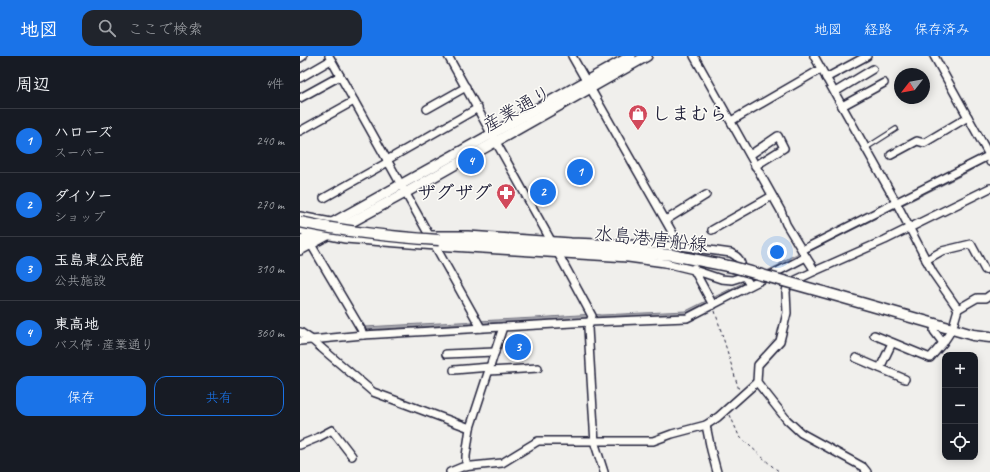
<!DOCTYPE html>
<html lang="ja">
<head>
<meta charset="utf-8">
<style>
  :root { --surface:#171b24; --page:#20242c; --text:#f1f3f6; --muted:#9ea1a6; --line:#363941; --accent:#1a73e8 }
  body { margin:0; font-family:Caveat,"Klee One",sans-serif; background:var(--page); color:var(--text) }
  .controls { position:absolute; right:12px; bottom:12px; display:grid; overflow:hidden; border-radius:8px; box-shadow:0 2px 10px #0003 }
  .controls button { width:36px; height:36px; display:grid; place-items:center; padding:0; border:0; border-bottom:1px solid var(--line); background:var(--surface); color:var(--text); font:20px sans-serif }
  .compass { position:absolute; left:594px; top:12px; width:36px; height:36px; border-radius:50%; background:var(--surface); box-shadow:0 2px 10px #0003; rotate:239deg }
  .you { position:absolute; left:477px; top:196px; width:14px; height:14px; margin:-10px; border:3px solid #fff; border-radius:50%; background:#1a73e8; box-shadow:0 0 0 6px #1a73e833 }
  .badge { display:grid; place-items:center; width:26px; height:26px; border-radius:50%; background:var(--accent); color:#fff; font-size:13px; font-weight:700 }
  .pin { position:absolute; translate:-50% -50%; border:2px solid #fff; box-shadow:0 1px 4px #0006 }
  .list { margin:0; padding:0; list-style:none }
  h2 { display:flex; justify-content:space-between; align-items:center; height:52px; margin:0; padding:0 16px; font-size:17px }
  h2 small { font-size:13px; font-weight:400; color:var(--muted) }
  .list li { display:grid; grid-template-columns:26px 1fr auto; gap:12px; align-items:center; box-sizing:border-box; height:64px; padding:0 16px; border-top:1px solid var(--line) }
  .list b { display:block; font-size:15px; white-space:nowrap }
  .list p { margin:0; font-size:13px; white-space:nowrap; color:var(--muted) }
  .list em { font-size:13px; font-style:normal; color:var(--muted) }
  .actions { display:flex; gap:8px; padding:12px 16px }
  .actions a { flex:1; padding:9px 0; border:1px solid var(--accent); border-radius:12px; text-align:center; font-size:14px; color:var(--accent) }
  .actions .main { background:var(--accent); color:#fff }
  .icon { flex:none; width:22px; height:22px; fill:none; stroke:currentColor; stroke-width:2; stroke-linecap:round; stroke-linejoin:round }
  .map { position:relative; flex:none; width:690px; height:416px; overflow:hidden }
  header { display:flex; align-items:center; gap:24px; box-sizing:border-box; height:56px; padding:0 20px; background:var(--accent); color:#fff }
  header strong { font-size:19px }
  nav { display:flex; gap:22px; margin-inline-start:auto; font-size:14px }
  .search { width:280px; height:36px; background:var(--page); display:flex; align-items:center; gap:10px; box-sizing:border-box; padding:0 14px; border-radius:12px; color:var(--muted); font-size:15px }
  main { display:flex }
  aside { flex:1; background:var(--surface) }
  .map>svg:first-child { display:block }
  .water { fill:#a9a9b0; stroke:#737381 }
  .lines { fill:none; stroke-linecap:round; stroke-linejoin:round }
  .service-casing { stroke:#22223b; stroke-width:6 }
  .minor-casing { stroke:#22223b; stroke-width:10 }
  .tertiary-casing { stroke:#22223b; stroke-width:12 }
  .secondary-casing { stroke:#22223b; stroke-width:13 }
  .path { stroke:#22223b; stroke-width:1; stroke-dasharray:3 3; stroke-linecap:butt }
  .service { stroke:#fdfcf7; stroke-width:3.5 }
  .minor { stroke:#fdfcf7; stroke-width:7 }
  .tertiary { stroke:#fdfcf7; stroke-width:9 }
  .secondary { stroke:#fdfcf7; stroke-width:10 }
  .secondary-bridge-casing { stroke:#22223b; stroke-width:13; stroke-linecap:butt }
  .secondary-bridge { stroke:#fdfcf7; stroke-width:10 }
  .labels { text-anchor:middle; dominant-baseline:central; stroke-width:3; stroke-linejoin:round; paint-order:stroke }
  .street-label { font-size:19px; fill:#22223b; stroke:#fdfcf7 }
  .poi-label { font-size:19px; font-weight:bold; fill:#22223b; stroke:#fdfcf7; text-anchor:start }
</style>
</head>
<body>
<header>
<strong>地図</strong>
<div class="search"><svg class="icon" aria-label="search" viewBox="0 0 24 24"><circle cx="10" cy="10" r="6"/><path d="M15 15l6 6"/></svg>ここで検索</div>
<nav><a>地図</a><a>経路</a><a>保存済み</a></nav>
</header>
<main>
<aside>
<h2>周辺<small>4件</small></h2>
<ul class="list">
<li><span class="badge">1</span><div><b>ハローズ</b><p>スーパー</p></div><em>240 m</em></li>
<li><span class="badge">2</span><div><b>ダイソー</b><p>ショップ</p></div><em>270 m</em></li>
<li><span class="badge">3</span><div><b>玉島東公民館</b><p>公共施設</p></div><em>310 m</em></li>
<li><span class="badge">4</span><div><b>東高地</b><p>バス停 · 産業通り</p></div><em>360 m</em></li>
</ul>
<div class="actions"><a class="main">保存</a><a>共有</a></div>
</aside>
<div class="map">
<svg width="690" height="416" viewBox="0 0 690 416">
  <rect width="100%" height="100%" fill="#f0efec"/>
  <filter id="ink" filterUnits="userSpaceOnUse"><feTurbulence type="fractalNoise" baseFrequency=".025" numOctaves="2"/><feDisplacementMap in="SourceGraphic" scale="8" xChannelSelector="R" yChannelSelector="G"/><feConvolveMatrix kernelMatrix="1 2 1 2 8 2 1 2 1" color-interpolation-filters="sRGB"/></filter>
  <g filter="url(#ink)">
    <polygon class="water" points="685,103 690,103 668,116 409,246 388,258 209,266 64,274 64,271 235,262 293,258 301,259 386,255 479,209 481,206"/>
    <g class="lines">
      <defs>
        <polyline id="service" points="566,92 596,73"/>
        <g id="minor">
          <polyline points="29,0 181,272"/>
          <polyline points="148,0 254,190 292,260 288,272 295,388 304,416"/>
          <polyline points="272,0 380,190"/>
          <polyline points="514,0 596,146 633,217 658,253 654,267"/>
          <polyline points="634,0 689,99 690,106"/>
          <polyline points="0,2 3,0"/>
          <polyline points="0,22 31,4"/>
          <polyline points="526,22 567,0"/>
          <polyline points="535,36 573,13"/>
          <polyline points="0,42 40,20"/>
          <polyline points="542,50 584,27"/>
          <polyline points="127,53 166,31"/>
          <polyline points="431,65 521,13"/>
          <polyline points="0,75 54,45"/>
          <polyline points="450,99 478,80 484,92 455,110"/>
          <polyline points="591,99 617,85 624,87 668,61"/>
          <polyline points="87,104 178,52"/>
          <polyline points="24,142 88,106"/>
          <polyline points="0,160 36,167"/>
          <polyline points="366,164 406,139"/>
          <polyline points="0,174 15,177"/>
          <polyline points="412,174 472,140"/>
          <polyline points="26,179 45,183 136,190 328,202 365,207 394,214 421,223 432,224 445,220"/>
          <path d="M127 179H168L271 186 380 190 431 197C444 204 440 209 445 221 446 223 448 226 450 229"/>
          <polyline points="9,185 61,273 63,279"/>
          <polyline points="502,194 690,99"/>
          <polyline points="506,201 515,215 585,184 690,132"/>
          <polyline points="626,204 642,195 671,188 685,214"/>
          <polyline points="394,212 394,214 413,249"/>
          <polyline points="515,215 496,224 487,231 486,236 487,257 480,285 458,309 457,326 487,364 501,377 563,411 567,416"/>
          <polyline points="658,253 677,242 686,242 690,239"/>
          <polyline points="635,268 634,275 643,287"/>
          <polyline points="0,276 12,284 73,336 170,372"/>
          <polyline points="574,279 630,302 643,287 649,278"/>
          <polyline points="0,285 63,279 290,266 387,262 506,201 486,168 481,155 394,0"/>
          <polyline points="146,298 195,296"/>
          <polyline points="556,302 605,323"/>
          <polyline points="580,312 592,287"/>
          <polyline points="154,314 190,311"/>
          <polyline points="189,315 238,312"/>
          <polyline points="406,369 411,394 417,416"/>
          <polyline points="0,389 17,382 32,374 52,400"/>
          <polyline points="166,411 166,400 170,372 203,271"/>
          <polyline points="150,416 162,411 202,407 238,385 353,385 372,378 406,369 418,361 457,326"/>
        </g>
        <g id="tertiary">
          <polyline points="0,185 331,0"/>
          <polyline points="0,194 105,137 347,0"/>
        </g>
        <g id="secondary">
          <polyline points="139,184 254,190 372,199 433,211"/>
          <polyline points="523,236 635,268 673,279 690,281"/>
        </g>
      </defs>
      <use href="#service" class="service-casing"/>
      <use href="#minor" class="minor-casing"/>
      <use href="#tertiary" class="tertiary-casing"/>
      <use href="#secondary" class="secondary-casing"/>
      <g class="path">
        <polyline points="415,255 439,334"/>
        <polyline points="430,359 439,380 472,410 480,416"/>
      </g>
      <use href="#service" class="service"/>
      <use href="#minor" class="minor"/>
      <use href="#tertiary" class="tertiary"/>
      <use href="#secondary" class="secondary"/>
      <defs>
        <g id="secondary-bridge">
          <path d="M0 166C46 176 92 181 139 184"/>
          <polyline points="433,211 523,236"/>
        </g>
      </defs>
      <use href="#secondary-bridge" class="secondary-bridge-casing"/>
      <use href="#secondary-bridge" class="secondary-bridge"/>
    </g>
  </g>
  <defs>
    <symbol id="shop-pin" viewBox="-11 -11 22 30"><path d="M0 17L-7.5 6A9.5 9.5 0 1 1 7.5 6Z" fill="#d1495b" stroke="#fdfcf7"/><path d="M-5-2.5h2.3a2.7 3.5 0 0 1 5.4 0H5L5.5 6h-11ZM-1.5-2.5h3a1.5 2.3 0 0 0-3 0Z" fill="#fff"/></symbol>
    <symbol id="pharmacy-pin" viewBox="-11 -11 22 30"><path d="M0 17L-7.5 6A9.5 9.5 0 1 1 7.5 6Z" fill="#d1495b" stroke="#fdfcf7"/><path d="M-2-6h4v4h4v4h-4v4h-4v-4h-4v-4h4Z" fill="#fff"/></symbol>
  </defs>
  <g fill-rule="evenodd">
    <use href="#shop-pin" x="327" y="47" width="22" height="30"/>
    <use href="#pharmacy-pin" x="195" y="126" width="22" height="30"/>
  </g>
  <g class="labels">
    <g class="street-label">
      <text transform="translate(217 53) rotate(-29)">産業通り</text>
      <text transform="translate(351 183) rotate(6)">水島港唐船線</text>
    </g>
    <g class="poi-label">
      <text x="352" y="58">しまむら</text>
      <text x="192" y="137" text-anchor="end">ザグザグ</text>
    </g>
  </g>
</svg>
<div class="controls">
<button>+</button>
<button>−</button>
<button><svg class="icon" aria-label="locate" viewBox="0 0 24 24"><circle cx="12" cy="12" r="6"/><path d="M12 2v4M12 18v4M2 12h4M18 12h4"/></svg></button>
</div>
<svg class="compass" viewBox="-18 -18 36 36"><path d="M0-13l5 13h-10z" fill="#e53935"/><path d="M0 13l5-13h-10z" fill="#9ea1a6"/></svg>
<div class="you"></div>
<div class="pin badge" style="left:280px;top:116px">1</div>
<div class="pin badge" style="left:243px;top:136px">2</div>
<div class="pin badge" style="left:218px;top:291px">3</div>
<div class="pin badge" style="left:171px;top:105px">4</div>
</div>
</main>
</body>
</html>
